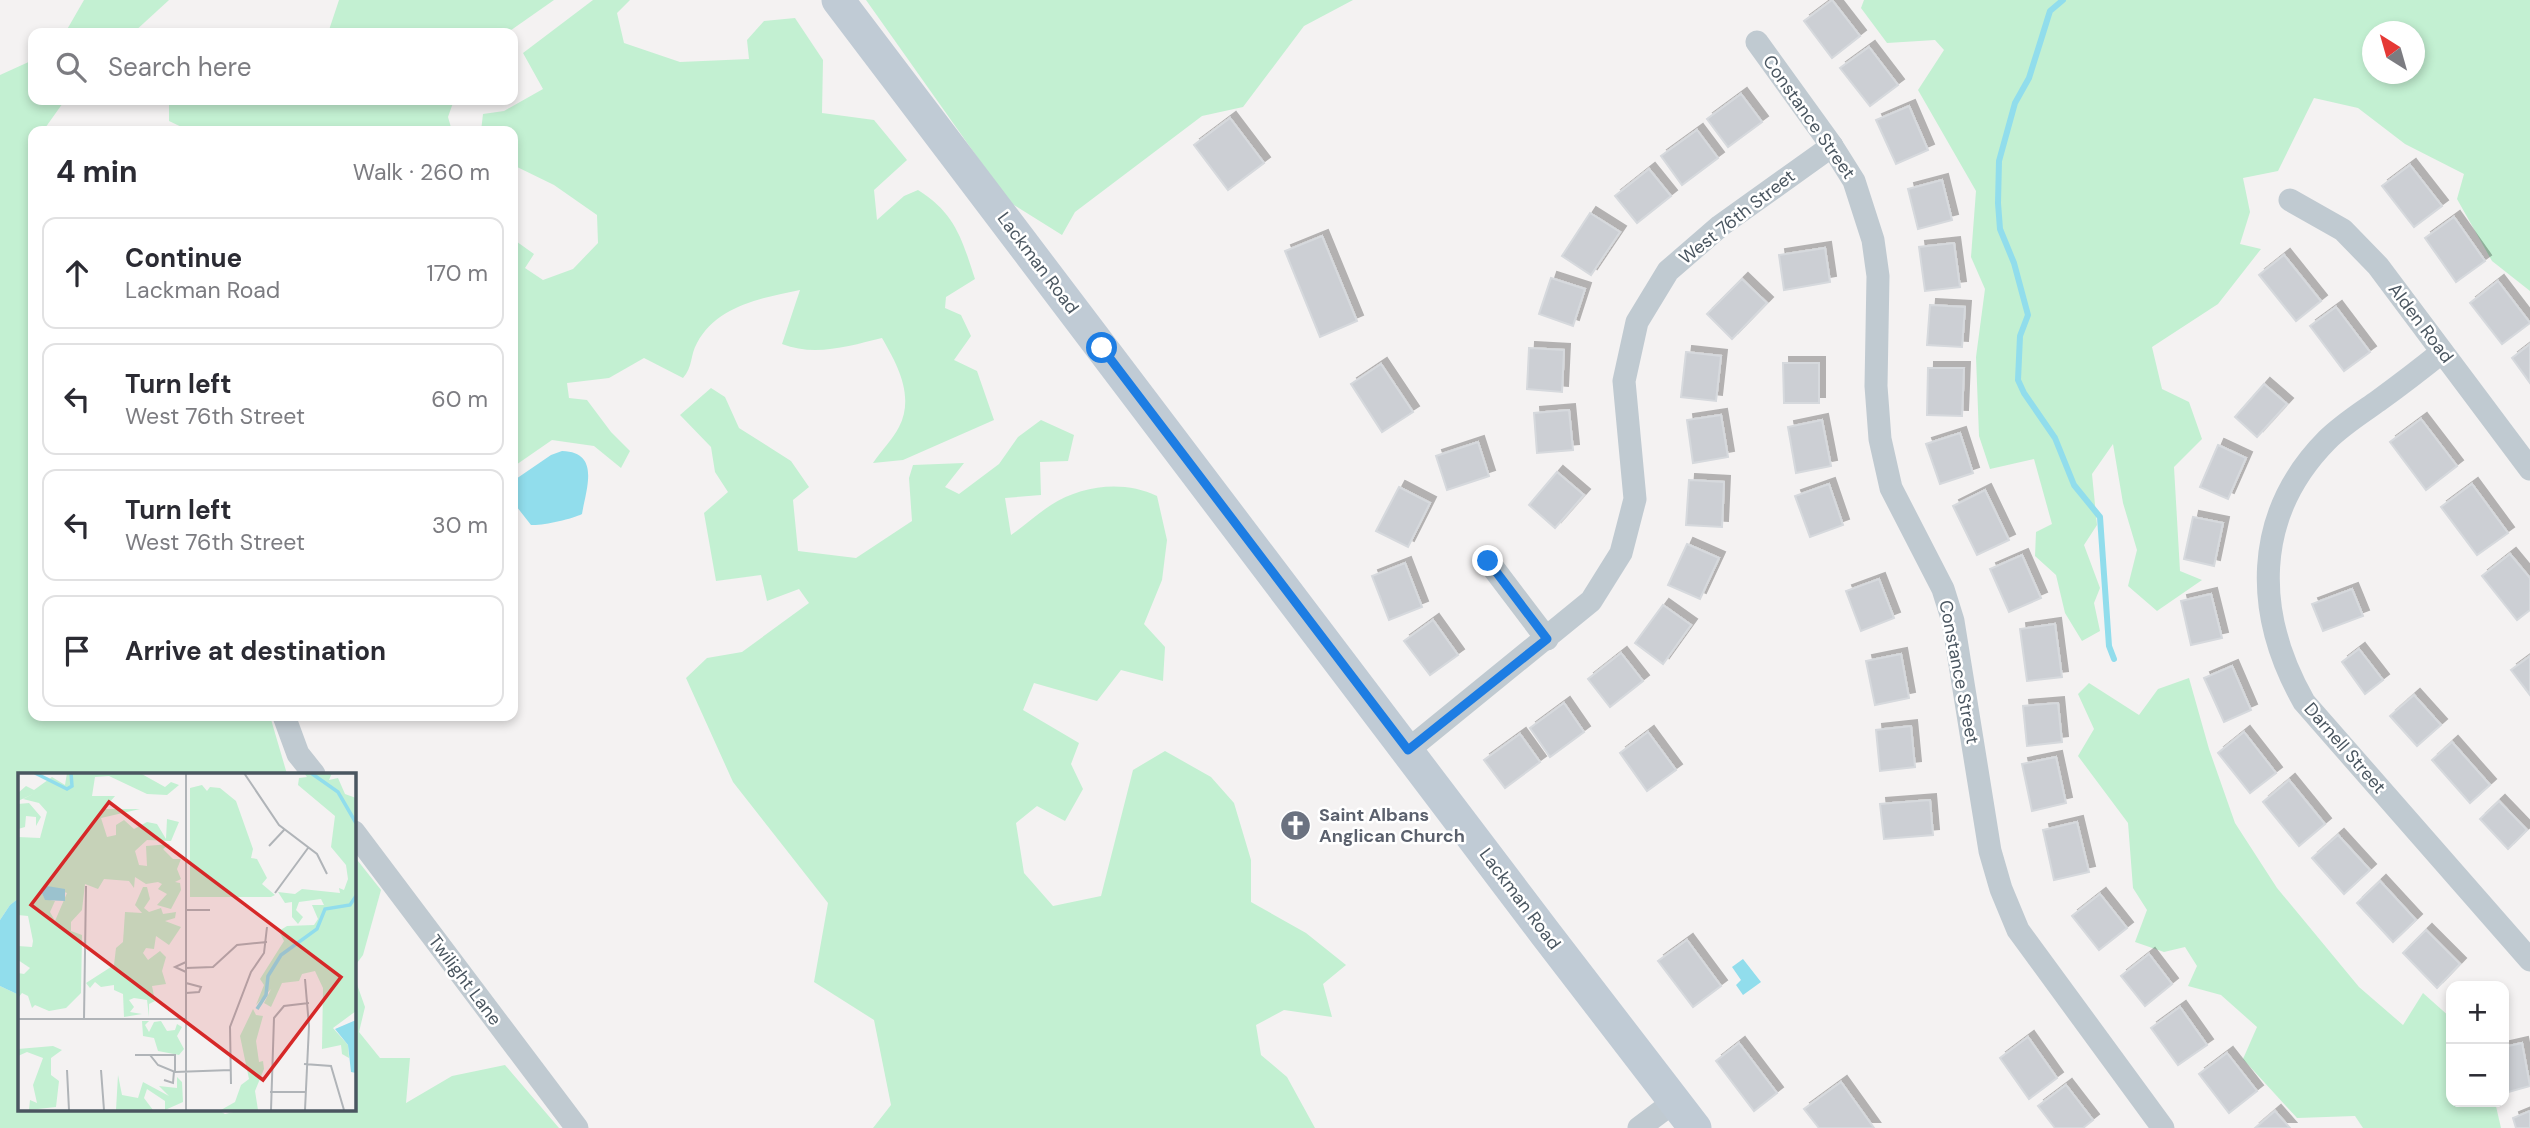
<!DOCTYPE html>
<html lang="en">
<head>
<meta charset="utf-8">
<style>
  :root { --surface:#fff; --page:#f7f7f7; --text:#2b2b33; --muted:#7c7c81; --line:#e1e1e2 }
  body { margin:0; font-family:"DM Sans",sans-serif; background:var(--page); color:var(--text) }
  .controls { position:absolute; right:21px; bottom:21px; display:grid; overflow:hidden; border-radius:14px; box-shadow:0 4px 10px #0003 }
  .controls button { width:63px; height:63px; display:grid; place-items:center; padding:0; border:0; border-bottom:2px solid var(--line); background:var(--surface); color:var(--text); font:35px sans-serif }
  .compass { position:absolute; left:2362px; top:21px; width:63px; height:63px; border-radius:50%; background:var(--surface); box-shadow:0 4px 10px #0003; rotate:323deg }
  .stop { position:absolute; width:21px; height:21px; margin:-16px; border:5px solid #1d7de3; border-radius:50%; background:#fff }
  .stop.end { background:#1d7de3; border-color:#fff; box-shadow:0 2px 7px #0008 }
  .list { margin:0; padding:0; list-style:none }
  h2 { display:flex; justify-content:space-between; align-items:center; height:91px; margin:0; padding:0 28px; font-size:30px }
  h2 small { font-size:23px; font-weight:400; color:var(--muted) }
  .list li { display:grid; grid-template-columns:46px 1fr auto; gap:21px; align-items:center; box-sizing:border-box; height:112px; margin:0 14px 14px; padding:0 14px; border:2px solid var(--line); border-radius:14px }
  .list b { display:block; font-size:26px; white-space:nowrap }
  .list p { margin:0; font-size:23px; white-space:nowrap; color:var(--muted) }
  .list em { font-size:23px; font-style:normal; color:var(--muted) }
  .icon { flex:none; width:38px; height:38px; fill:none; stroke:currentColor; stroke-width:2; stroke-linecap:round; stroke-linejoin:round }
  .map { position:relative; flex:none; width:2530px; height:1128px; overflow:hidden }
  .search { position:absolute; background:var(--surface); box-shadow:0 4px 10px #0003; left:28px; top:28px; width:490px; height:77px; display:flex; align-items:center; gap:18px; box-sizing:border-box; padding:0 24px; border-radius:14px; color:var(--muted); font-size:26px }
  .panel { position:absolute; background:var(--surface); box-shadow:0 4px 10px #0003; left:28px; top:126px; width:490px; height:595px; border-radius:14px }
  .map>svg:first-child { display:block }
  .green { fill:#c3f0d2; fill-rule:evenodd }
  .water { fill:#91ddec }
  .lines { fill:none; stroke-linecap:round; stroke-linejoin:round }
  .stream { stroke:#91ddec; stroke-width:6 }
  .building { fill:#cccfd4; stroke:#d6d9dd; stroke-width:2; filter:url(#shadow) }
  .minor { stroke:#c0cad1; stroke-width:23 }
  .secondary { stroke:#c0cbd5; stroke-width:33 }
  .route { stroke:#1d7de3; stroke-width:9 }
  .labels { text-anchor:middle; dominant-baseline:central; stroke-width:5; stroke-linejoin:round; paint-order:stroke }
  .street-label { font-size:18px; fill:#4a5660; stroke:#fff }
  .worship-label { font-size:18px; font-weight:bold; fill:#5b616d; stroke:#fff; text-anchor:start }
  .inset-river { fill:none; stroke:#91ddec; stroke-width:3.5 }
  .inset-road { fill:none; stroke:#b0b4b8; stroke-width:2 }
  .view { fill:#d62828; fill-opacity:0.15; stroke:#d62828; stroke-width:3.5 }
  .inset-edge { fill:none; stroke:#4a5660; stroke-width:3.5 }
</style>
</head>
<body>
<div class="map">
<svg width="2530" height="1128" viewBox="0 0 2530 1128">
  <defs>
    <filter id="shadow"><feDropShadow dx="6" dy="-6" stdDeviation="0" flood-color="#0004"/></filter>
  </defs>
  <rect width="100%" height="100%" fill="#f4f2f2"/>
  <g class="green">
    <polygon points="84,0 169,0 133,33 65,33"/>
    <polygon points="339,0 554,0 507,33 328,33"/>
    <path d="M593 0H630L617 13 624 43 680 62 749 59 747 40 764 21 795 18 823 60 822 113 874 120 907 160 874 190 877 220 904 196 918 190C955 213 962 239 975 279L946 297 945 308 961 315 971 336 954 360 977 371 994 420 903 460 873 463C881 451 893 439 899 427 915 396 897 364 882 338 849 346 815 357 782 344L800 290C761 298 717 306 697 343 690 355 693 367 683 378L644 358 609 378 567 383 569 398 587 400 611 432 630 451 621 468 594 446 552 440 513 467V239L534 254 525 268 543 280 573 269 598 243 597 215 554 185 513 165V131H481L483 114 504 111 543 89 523 53Z"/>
    <polygon points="866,0 1353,0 1304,26 1243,107 1202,116 1075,212 1062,235 1009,202"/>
    <path d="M1864 0H2530V291L2492 261 2457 199 2464 174 2405 144 2358 108 2314 98 2278 171 2243 178 2250 212 2240 244 2261 249 2218 304 2152 347 2162 389 2189 402 2202 439 2174 467 2180 571 2202 580 2157 611 2128 586 2137 550 2123 503 2113 444 2092 474 2097 525 2084 545 2100 588 2094 603 2100 631 2082 641 2065 613 2056 575 2035 556 2036 532 2052 524 2034 459 1990 469 1979 436 1976 357 1985 289 1971 257 1976 191 1918 90 1944 50 1935 40 1887 43 1861 8ZM2372 32H2414V74H2372Z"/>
    <polygon points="33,60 33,100 65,100 43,131 33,131 33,146 29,153 33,156 33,716 270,716 287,774 19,774 19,898 10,905 0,920 0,75"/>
    <polygon points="169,100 454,100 448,117 452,131 190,131 169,121"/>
    <path d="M711 388 725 397 739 428 791 461 809 487 793 500 798 551 856 558 912 521 909 478 913 465 964 463 945 487 959 494 999 464 1018 437 1041 420 1074 435 1068 461 1040 462 1041 495 1005 498 1011 535C1024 526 1037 514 1051 505 1082 485 1124 480 1157 496L1167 540 1162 580 1144 624 1165 647 1163 681 1121 670 1097 701 1034 683 1023 710 1079 743 1071 764 1083 789 1065 821 1037 806 1016 823 1024 873 1053 906 1101 896 1133 770 1165 751 1211 777 1234 803 1251 860V902L1306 933 1346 965 1323 984 1332 1017 1284 1010 1256 1025 1261 1055 1287 1077 1315 1128H873L891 1105 874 1020 814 982 828 903 733 782 686 678 707 658 742 652 809 603 799 589 767 601 761 575 716 581 704 513 728 492 715 472 711 447 680 415Z"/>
    <polygon points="2189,678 2209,749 2235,823 2277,888 2359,987 2403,1025 2423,993 2451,1018 2451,1102 2495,1102 2501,1128 2363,1128 2355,1116 2297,1118 2243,1059 2257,1027 2221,995 2188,986 2197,966 2185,947 2164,952 2135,942 2147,910 2133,888 2128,823 2078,756 2094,729 2078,694 2089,683 2139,715 2158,689"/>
    <polygon points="354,856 381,890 363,955 354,967"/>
    <polygon points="354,976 365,1007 359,1032 380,1058 410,1058 406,1103 452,1076 505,1065 559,1128 0,1128 0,986 19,995 19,1109 216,1109 225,1114 246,1109 354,1109"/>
  </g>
  <g class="water">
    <path d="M562 451C601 452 586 489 582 514 572 519 542 526 531 525L513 502V481L551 455Z"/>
    <polygon points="19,898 19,995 0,986 0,920 10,905"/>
    <polygon points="1743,959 1761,982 1743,995 1736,985 1741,980 1732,967"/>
  </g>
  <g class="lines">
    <polyline class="stream" points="2063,0 2050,11 2029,78 2015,103 1999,161 1998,203 2000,229 2014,263 2028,315 2020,336 2018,380 2024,393 2055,438 2074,485 2100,517 2109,646 2114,659"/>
  </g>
  <g class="building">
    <polygon points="1832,0 1860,36 1832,58 1804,21"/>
    <polygon points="1869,47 1898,85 1870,106 1840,68"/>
    <polygon points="1741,94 1762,122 1728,147 1707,119"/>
    <polygon points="1909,106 1928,150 1896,164 1876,120"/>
    <polygon points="1230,118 1264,163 1228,190 1194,145"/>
    <polygon points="1697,130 1718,158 1682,185 1661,156"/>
    <polygon points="2410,165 2442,206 2414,227 2382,186"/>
    <polygon points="1649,169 1671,196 1637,223 1615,196"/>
    <polygon points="1942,180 1952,220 1918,229 1908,189"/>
    <polygon points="1590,213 1620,232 1591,275 1562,256"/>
    <polygon points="2454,217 2485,261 2456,282 2425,238"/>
    <polygon points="1322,236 1357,321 1320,337 1285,251"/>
    <polygon points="1954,243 1960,287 1925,291 1919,247"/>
    <polygon points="1825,248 1830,282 1784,290 1779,255"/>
    <polygon points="2284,255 2321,301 2296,321 2259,275"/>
    <polygon points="1551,278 1585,289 1573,326 1539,314"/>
    <polygon points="1742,279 1767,303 1732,339 1707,314"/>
    <polygon points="2498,281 2530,323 2502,344 2470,303"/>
    <polygon points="1930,305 1965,307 1962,347 1927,345"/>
    <polygon points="2336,307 2370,352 2344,371 2310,326"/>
    <polygon points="2530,344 2530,383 2512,358"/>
    <polygon points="1529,348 1564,350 1562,392 1527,389"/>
    <polygon points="1686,352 1721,356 1716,401 1681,397"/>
    <polygon points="1783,363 1819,363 1819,403 1784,403"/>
    <polygon points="1381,364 1413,412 1382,432 1351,384"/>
    <polygon points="1928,368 1964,368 1962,416 1927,415"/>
    <polygon points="2264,384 2287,404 2257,437 2235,417"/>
    <polygon points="1569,410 1573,450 1537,453 1534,413"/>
    <polygon points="1721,415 1728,457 1693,463 1687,420"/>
    <polygon points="2421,419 2457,466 2426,490 2390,442"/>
    <polygon points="1822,420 1831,466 1796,473 1788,427"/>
    <polygon points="1960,433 1973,473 1940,484 1926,444"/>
    <polygon points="1478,442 1489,476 1447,490 1436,456"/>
    <polygon points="2218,445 2246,458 2228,499 2200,487"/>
    <polygon points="1557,472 1584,495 1555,528 1529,505"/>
    <polygon points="1689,480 1724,482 1722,527 1686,525"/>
    <polygon points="1829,484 1843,525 1810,537 1795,496"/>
    <polygon points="2472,484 2508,533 2477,555 2441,507"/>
    <polygon points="1399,487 1430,503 1408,547 1376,531"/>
    <polygon points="1985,490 2009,540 1977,555 1953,506"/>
    <polygon points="2193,517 2223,523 2214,566 2184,559"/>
    <polygon points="1687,544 1719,558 1700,599 1668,585"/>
    <polygon points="2510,554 2530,578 2530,610 2517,620 2482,576"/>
    <polygon points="2022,555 2041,598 2009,612 1990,569"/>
    <polygon points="1405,563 1422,607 1389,620 1372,576"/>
    <polygon points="1879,579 1894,618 1861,631 1846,591"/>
    <polygon points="2352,589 2363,616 2323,631 2312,604"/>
    <polygon points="2211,594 2222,638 2191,645 2181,601"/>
    <polygon points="1663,605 1691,625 1663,664 1635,643"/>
    <polygon points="1433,620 1458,655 1430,675 1404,641"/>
    <polygon points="2055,624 2062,677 2027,681 2020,629"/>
    <polygon points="2359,649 2383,680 2365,694 2342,662"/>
    <polygon points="1621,653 1643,681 1610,707 1588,679"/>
    <polygon points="1901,654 1909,698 1875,705 1866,661"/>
    <polygon points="2530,656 2530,695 2511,670"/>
    <polygon points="2232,666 2251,710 2224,722 2204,678"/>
    <polygon points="2414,695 2441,725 2417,746 2390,716"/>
    <polygon points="1564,703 1584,732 1550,757 1530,728"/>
    <polygon points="2058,703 2062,742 2027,746 2023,706"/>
    <polygon points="1911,726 1915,767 1880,771 1876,730"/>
    <polygon points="1648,732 1676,770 1647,791 1620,753"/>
    <polygon points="2244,732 2276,773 2250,793 2218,753"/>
    <polygon points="1520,734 1540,762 1505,788 1484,760"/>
    <polygon points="2452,742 2490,785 2470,803 2432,760"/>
    <polygon points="2056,757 2066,803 2032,811 2022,764"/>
    <polygon points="2289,780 2325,824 2299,846 2263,802"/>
    <polygon points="1930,800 1933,835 1884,839 1880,804"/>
    <polygon points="2499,801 2527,830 2508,849 2480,819"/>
    <polygon points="2077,822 2089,872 2054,880 2043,830"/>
    <polygon points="2338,835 2370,870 2344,894 2312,858"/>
    <polygon points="2380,881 2416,920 2393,942 2357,903"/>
    <polygon points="2100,894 2127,928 2099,950 2072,916"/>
    <polygon points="2426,930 2460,964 2437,988 2403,953"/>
    <polygon points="1687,940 1721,986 1693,1007 1658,961"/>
    <polygon points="2149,954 2172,984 2145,1006 2121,976"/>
    <polygon points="2180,1007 2207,1045 2178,1065 2151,1028"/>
    <polygon points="2028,1037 2057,1078 2029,1099 2000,1058"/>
    <polygon points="1739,1043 1777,1093 1754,1111 1716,1061"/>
    <polygon points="2522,1043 2530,1086 2505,1093 2504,1047"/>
    <polygon points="2227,1053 2257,1091 2229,1113 2199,1074"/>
    <polygon points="1841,1082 1874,1128 1819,1128 1804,1109"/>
    <polygon points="2066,1085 2093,1120 2083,1128 2055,1128 2038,1106"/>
    <polygon points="2275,1111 2290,1128 2255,1128"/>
    <polygon points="2530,1111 2530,1128 2516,1128 2513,1118"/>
  </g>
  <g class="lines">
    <g class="minor">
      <polyline points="1757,42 1832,146 1854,181 1873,240 1878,276 1876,386 1880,439 1891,488 1943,589 1953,621 1990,851 2001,889 2018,930 2163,1128"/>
      <polyline points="2290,200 2343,230 2378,266 2530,469"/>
      <path d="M2442 352C2421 369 2400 385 2378 401 2361 413 2342 425 2327 440 2252 516 2254 614 2304 702L2530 960"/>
      <polyline points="1488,561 1547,639"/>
      <polyline points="284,716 298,754 314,774"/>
      <polyline points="1408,750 1591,601 1621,553 1635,499 1624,381 1637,322 1668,271 1720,226 1832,146"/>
      <polyline points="354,832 577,1128"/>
      <polyline points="1639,1128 1675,1101"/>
    </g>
    <polyline class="secondary" points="838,0 1545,933 1695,1128"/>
  </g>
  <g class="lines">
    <polyline class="route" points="1102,348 1408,750 1547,639 1488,561"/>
  </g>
  <defs>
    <symbol id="church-disc" viewBox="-11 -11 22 22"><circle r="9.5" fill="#6b7280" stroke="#fff"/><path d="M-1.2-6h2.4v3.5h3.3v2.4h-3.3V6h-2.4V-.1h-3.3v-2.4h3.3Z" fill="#fff"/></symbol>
  </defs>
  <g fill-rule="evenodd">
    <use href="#church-disc" x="1278" y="808" width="35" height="35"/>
  </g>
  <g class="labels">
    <g class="street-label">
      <text transform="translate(1809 117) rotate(55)">Constance Street</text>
      <text transform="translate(1737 217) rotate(-38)">West 76th Street</text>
      <text transform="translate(1038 263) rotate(53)">Lackman Road</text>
      <text transform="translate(2421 323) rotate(53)">Alden Road</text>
      <text transform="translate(1959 672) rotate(79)">Constance Street</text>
      <text transform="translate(2345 748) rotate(49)">Darnell Street</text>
      <text transform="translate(1520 899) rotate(53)">Lackman Road</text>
      <text transform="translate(465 980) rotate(53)">Twilight Lane</text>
    </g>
    <g class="worship-label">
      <text x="1319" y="815">Saint Albans<tspan x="1319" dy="21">Anglican Church</tspan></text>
    </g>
  </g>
  <g transform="translate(18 773)">
    <rect width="338" height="338" fill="#f4f2f2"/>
    <path d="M49 0H122L147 14 153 9 161 12 149 22 129 21 91 3 77 4 74 23H97L86 36H122L83 45 89 64 98 62V52L106 47 116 56 129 49 139 51 148 66 149 46 161 49 153 68 129 67 117 78 121 92 129 93 128 73 152 71 145 76 155 86H163L159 96 163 106 157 109 162 110 163 117 153 136 139 132 149 121 140 116 144 111 140 109 128 111 117 104 116 115 111 108 86 106 80 116 67 111 64 137 53 149V158L64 162 63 220 48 235 31 238 17 232 14 235 10 223 4 220 0 225V200L6 201 12 195 0 187V173L14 174 15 168 10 143 0 142V64L22 65 29 39 21 30 5 26 15 21 0 28V20L8 13 16 17 34 4 47 12ZM29 113 49 120 37 148 32 139 37 128 27 126 23 118ZM286 0H314L311 7 320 5 327 21 338 25V238L315 255 330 272 331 285 324 281 323 272 304 276 305 215 297 198 284 201 281 208 264 210 253 234 246 230 253 216 238 232 246 212 242 206 266 168 261 158 269 153 296 152 300 146 294 132H306L303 126 281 129 278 137 285 144 280 151 274 144V129L267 130 260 119 277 121 284 116 322 120 321 115 326 117 330 106 328 92 313 74 317 43 280 12 281 5 289 4ZM184 12 189 18 192 14 202 15 218 28 235 76 233 85 239 86 249 105 244 111 257 122 253 124H172V15ZM11 30 23 44 18 53V44L8 43 7 54 0 56V31ZM125 114H129L132 126 126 135 131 139 143 135 145 141 158 139 157 145 147 148 163 154 151 172 138 163 136 176 128 175 125 180 130 187 142 178 148 184 144 198 148 211 134 213 137 228 131 231V244L129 227 116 225 111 227 116 234 112 239 124 241 106 244 105 221 96 217V212L83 214 77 209 72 215 68 210 96 192 98 175 105 169 107 139 124 140 117 132ZM235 236 238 242 245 243 238 268 241 289 245 288 246 296 237 318 240 337H203L217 329 223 312 231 306 222 263ZM124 248H131L127 252 131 259 136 249 143 248 149 258 157 257 159 251 164 254 159 263 166 276 161 282 140 278 136 265 125 263ZM35 273 44 277 33 285V302L41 308 38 334 11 337 12 327 19 330 15 312 25 285 9 279 0 283V276ZM100 302 104 322 120 325 125 309 151 323 141 313 159 315V304L164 309 165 329 147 337V328L129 316 126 325 135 337H98Z" fill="#c3f0d2" fill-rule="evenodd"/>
    <path d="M29 113 47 116V128L27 127 23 118ZM338 247V300L333 299 330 272 317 256Z" fill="#91ddec"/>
    <path class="inset-river" d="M17 0 49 16 54 13 53 0M293 0 320 19 338 50M239 236 248 222 250 203 263 182 299 156 307 136 332 132 338 123"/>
    <path class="inset-road" d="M168 0V337M226 0 261 52 299 81 309 101M251 73 266 57M257 120 290 75M168 137H192M168 189 157 194 168 199M168 195 195 194 219 172 249 169M168 220 181 219 183 214 168 210M0 246H169M66 246 68 113M117 282H132L140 292 157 299 213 297M132 282H157V299M286 291 313 293 326 337M49 297 51 337M83 297 86 337M146 307 155 310 156 298M213 311 212 254 233 199 246 180 249 154M252 319H287M253 337 256 245 266 233 291 230M287 337 291 253 287 206"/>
    <path class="view" d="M91 29 323 204 245 307 13 132Z"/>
    <rect width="338" height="338" class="inset-edge"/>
  </g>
</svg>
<div class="controls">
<button>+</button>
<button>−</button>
</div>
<svg class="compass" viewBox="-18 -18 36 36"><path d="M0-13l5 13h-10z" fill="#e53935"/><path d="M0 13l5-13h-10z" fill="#7c7c81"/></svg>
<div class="stop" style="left:1102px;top:348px"></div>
<div class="stop end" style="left:1488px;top:561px"></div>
<div class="search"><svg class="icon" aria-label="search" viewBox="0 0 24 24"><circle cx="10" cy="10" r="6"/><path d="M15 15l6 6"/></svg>Search here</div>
<section class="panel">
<h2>4 min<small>Walk · 260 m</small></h2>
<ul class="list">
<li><svg class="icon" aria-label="ahead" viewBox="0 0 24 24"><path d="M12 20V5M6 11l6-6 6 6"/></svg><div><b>Continue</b><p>Lackman Road</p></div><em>170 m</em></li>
<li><svg class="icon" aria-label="left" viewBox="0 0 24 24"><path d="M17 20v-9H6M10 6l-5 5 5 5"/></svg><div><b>Turn left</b><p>West 76th Street</p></div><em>60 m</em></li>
<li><svg class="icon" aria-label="left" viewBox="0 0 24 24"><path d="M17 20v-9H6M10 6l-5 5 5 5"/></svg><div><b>Turn left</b><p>West 76th Street</p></div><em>30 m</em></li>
<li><svg class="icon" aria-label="arrive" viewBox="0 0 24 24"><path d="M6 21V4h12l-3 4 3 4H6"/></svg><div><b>Arrive at destination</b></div></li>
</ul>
</section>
</div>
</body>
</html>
